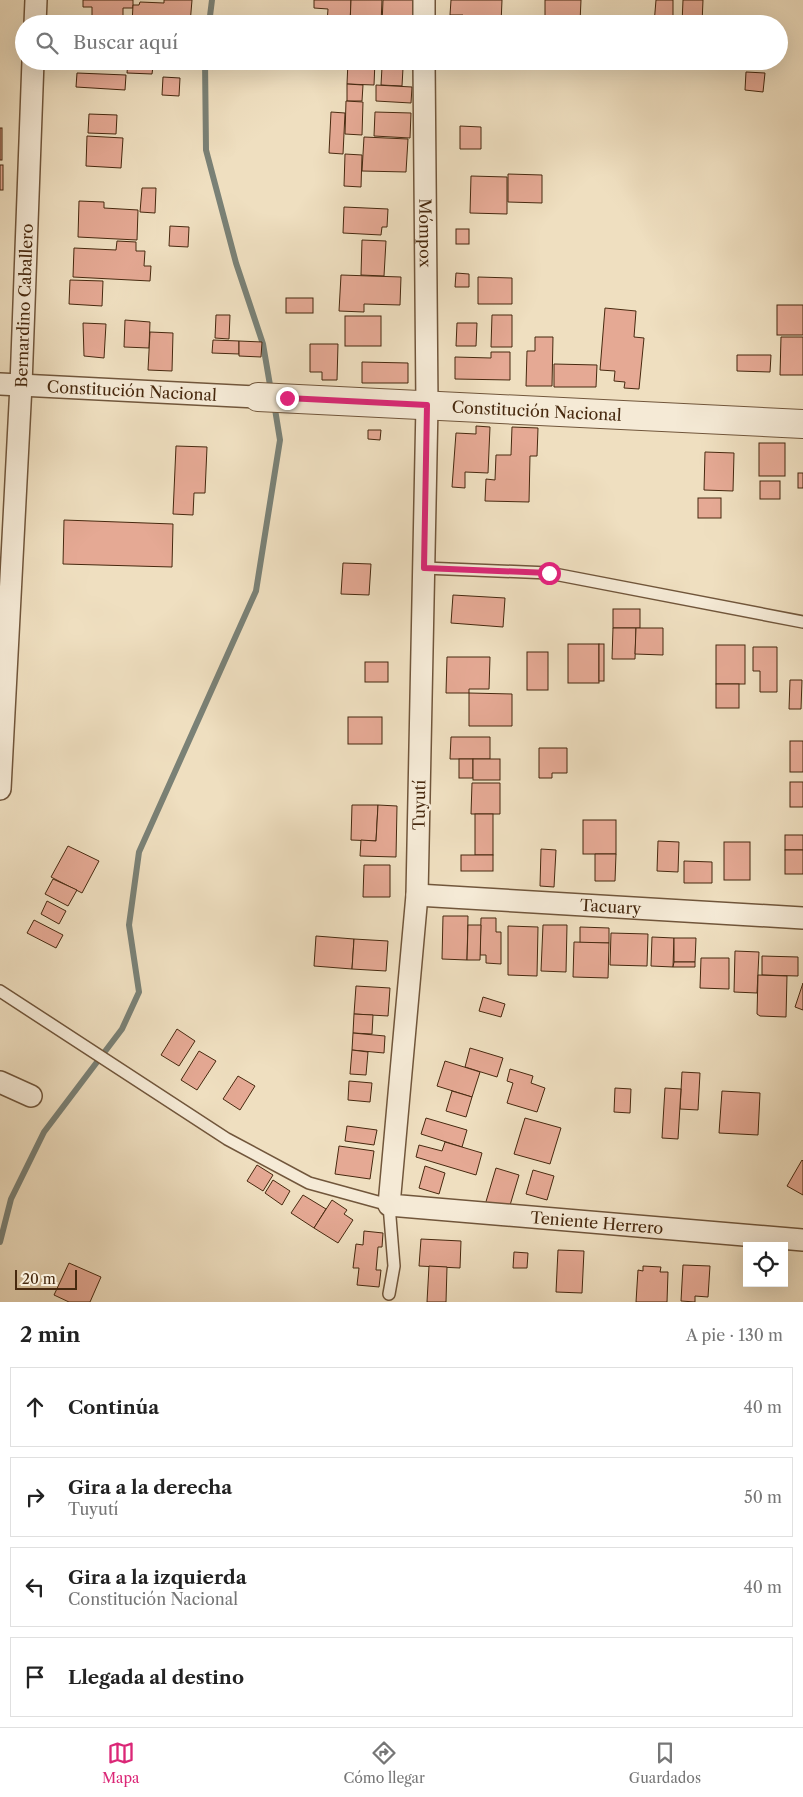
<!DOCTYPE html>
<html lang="es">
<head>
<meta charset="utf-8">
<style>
  :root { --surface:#fff; --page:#f2f2f2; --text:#222; --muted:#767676; --line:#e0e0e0; --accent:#db2777 }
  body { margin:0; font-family:"Libre Caslon Text",serif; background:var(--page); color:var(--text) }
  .controls { position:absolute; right:15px; bottom:15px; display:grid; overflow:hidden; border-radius:0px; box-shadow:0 5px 20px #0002 }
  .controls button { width:45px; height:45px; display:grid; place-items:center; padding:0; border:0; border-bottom:1px solid var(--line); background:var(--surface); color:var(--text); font:25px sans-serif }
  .scale { position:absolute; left:15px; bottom:12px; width:62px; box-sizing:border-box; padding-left:5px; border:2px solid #47290f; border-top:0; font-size:14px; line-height:18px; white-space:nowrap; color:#47290f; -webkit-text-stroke:4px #f5ead6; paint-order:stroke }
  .stop { position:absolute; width:15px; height:15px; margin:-11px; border:4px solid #db2777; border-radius:50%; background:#fff }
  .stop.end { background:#db2777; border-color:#fff; box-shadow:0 1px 5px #0008 }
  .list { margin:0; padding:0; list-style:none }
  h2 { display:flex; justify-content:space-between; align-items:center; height:65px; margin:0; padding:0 20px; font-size:21px }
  h2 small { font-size:16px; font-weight:400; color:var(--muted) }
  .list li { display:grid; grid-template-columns:32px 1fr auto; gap:15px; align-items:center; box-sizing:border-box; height:80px; margin:0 10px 10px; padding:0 10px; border:1px solid var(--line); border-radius:0px }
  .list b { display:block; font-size:19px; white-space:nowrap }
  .list p { margin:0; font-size:16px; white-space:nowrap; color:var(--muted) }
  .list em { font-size:16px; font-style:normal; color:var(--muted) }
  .icon { flex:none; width:28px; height:28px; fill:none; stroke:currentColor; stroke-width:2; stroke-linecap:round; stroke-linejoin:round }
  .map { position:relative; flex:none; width:803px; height:1302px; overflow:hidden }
  .search { position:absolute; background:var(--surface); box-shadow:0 5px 20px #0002; left:15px; right:15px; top:15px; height:55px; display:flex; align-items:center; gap:12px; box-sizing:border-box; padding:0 18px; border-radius:28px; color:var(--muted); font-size:19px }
  .sheet { height:425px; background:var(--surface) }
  nav { display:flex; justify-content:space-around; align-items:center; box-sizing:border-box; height:70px; border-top:1px solid var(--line); background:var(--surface); font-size:14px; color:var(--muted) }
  nav a { display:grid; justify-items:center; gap:2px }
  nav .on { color:var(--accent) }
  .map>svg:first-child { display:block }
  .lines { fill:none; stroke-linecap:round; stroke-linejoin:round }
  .stream { stroke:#7a8176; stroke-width:6 }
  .building { fill:#e5a994; stroke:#47290f }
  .service-casing { stroke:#71563b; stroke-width:14 }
  .minor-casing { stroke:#71563b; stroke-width:24 }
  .tertiary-casing { stroke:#71563b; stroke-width:30 }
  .service { stroke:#f5ead6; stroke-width:11 }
  .minor { stroke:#f5ead6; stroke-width:21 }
  .tertiary { stroke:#f5ead6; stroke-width:28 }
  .route { stroke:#db2777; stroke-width:6 }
  .labels { text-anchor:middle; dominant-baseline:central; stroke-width:5; stroke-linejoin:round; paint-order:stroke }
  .street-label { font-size:16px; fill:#47290f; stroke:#f5ead6 }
</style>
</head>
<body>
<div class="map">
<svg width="803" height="1302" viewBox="0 0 803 1302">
  <rect width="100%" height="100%" fill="#efdfc0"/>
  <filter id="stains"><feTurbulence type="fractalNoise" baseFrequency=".004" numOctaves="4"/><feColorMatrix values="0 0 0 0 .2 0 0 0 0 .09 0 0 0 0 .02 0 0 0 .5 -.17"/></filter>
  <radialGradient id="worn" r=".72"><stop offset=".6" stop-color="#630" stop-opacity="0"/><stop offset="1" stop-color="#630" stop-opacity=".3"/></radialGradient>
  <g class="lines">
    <g class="stream">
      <polyline points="209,24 212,0"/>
      <polyline points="205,61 206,150 236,263 263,344 271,391"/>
      <polyline points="0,1242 11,1199 44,1132 122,1029 139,992 129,925 139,852 256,591 280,440 274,403"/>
    </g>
  </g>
  <g class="building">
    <polygon points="83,0 133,0 133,8 123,8 123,24 86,24 86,17 92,17 92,7 83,7"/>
    <polygon points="164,0 192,0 190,24 132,24 133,5 139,5 140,2 164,3"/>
    <polygon points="314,0 351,0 350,24 327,23 328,9 314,8"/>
    <polygon points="351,0 382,0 381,24 350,24"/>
    <polygon points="383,0 415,0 414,24 382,24"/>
    <polygon points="451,0 502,0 501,24 462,24 463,15 450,15"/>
    <polygon points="545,0 581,0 580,22 545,24"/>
    <polygon points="656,0 673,0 673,24 654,24"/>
    <polygon points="683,0 703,0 702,24 682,24"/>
    <polygon points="631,19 655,19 654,24 631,24"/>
    <polygon points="79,61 103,61 102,67 78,67"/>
    <polygon points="128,61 195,61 195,69 153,66 152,74 127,73"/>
    <polygon points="348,61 375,61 374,85 347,84"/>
    <polygon points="376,61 408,61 408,67 376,66"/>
    <rect x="461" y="61" width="27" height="6"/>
    <rect x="639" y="61" width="14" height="6"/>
    <polygon points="382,67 403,68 402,86 381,85"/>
    <polygon points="746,72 765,73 763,92 745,90"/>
    <polygon points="77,73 126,75 125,90 76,87"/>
    <polygon points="163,77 180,78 179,96 162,95"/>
    <polygon points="347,84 363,85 362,101 347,101"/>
    <polygon points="376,85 412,87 411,103 376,101"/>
    <polygon points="346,101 363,102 362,135 345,134"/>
    <polygon points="331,112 345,113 343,154 329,153"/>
    <polygon points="375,112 411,113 410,138 374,136"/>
    <polygon points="89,114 117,115 116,134 88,133"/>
    <polygon points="460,126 481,127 481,149 460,149"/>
    <rect x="0" y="128" width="2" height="32"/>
    <polygon points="87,136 123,138 121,168 86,166"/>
    <polygon points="364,137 408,139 406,172 362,171"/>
    <polygon points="345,154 362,155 361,187 344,186"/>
    <rect x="0" y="165" width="3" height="25"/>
    <polygon points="508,174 542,175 542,203 508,202"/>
    <polygon points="471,176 507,177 507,214 470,213"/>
    <polygon points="142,188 156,188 155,213 140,212"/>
    <polygon points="79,201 104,202 104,208 138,210 137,240 78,237"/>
    <polygon points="344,207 388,209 387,227 382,227 381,235 343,233"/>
    <polygon points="170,226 189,227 188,247 169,246"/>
    <rect x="456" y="229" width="13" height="15"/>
    <polygon points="362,240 386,241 384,276 361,275"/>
    <polygon points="117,241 136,242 136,251 145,251 144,266 151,266 150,281 73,277 74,248 116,250"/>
    <polygon points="456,273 469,274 469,287 455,287"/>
    <polygon points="341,275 401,277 400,305 364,304 364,312 339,311"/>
    <polygon points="478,277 512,278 512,304 478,304"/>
    <polygon points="70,280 103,281 102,306 69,304"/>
    <rect x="286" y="298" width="27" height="15"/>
    <rect x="777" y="305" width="26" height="30"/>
    <polygon points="605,308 636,311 634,337 644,338 639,389 624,388 625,382 614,381 615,371 600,370"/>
    <polygon points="216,315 230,315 229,339 215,338"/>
    <polygon points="492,315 512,315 512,347 491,347"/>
    <rect x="345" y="316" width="36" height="30"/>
    <polygon points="125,320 150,322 149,348 124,347"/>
    <polygon points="83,323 106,324 104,358 84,356"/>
    <polygon points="457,323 477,323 476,346 456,346"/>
    <polygon points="150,332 173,333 172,371 148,370"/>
    <polygon points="535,337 553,337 552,386 526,386 527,351 535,351"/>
    <polygon points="781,337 803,337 803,375 780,375"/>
    <polygon points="213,340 239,341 239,354 212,353"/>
    <polygon points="239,341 262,342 261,357 239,356"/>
    <polygon points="310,344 338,344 337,380 322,380 322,372 310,372"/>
    <polygon points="491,352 510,352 510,380 455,379 455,357 491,358"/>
    <polygon points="737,355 771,355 770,372 737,371"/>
    <polygon points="362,362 408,363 408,383 362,383"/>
    <polygon points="554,364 597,365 596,387 554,387"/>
    <polygon points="476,426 490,427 488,473 465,472 465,488 452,487 456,433 476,434"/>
    <polygon points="512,427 538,428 537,456 530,456 529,502 485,501 486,479 495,480 496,455 511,455"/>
    <polygon points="368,430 381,430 380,440 368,439"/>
    <rect x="759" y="443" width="26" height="33"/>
    <polygon points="176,446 207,447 205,493 194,493 193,515 173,514"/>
    <polygon points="705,452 734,453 733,491 704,490"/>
    <rect x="798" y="473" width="5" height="15"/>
    <rect x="760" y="481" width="20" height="18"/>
    <rect x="698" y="498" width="23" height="20"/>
    <polygon points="64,520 173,524 172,567 63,564"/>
    <polygon points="343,563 371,564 369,595 341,594"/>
    <polygon points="453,595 505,598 503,627 451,623"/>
    <rect x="613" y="609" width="27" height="19"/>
    <polygon points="613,628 636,628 635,659 612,659"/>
    <polygon points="636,628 663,628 663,655 635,654"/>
    <rect x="568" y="644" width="31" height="39"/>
    <rect x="599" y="644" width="5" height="37"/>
    <rect x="716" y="645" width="29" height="39"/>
    <polygon points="753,647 777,647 777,692 760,692 760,671 753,671"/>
    <rect x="527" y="652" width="21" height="38"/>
    <polygon points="447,657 490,657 489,689 469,689 469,693 446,693"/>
    <rect x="365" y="662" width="23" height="20"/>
    <polygon points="790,680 802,680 801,709 789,709"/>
    <rect x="716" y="684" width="23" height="24"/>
    <polygon points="469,693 512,694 512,726 469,726"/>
    <rect x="348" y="717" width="34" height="27"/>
    <polygon points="451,737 490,737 490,759 450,759"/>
    <rect x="790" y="741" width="13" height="31"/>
    <polygon points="539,748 567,748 567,773 552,773 552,778 539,778"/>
    <rect x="459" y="759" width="14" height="19"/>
    <rect x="473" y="759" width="27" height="21"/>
    <rect x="790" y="782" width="13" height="25"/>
    <polygon points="472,783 500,783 500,814 471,814"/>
    <polygon points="352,805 378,805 376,841 351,840"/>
    <polygon points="378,805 397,806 396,857 360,856 361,840 376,841"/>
    <rect x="475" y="814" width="18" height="41"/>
    <rect x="583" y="820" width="33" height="34"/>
    <rect x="785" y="835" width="18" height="15"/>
    <polygon points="658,841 679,842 678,872 657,871"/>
    <rect x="724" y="842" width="26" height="38"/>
    <polygon points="68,846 99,861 82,893 51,877"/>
    <polygon points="541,849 556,850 554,887 540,886"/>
    <rect x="785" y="850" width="18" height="24"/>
    <polygon points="595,854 616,854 615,881 595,881"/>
    <rect x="461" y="855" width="32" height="16"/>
    <polygon points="684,861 712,862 712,883 684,883"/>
    <polygon points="364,865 390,865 390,897 363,897"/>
    <polygon points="53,879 77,890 68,906 45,894"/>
    <polygon points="47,901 66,911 59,924 41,914"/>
    <polygon points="443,916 468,916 467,960 442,959"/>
    <polygon points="481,918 496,918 496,932 501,932 501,964 486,963 486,955 480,955"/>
    <polygon points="34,920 63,935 56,948 27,933"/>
    <polygon points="468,925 481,925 480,960 467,960"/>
    <polygon points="543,925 567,925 566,972 541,971"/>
    <polygon points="508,926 538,927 537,976 508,975"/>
    <polygon points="580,927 609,928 609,943 580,943"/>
    <polygon points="611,933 648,934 647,966 610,965"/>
    <polygon points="316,936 354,939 352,969 314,966"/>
    <polygon points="652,937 674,938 673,967 651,966"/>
    <polygon points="674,938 696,938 695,962 674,962"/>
    <polygon points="354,939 388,941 386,971 352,969"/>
    <polygon points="574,942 609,943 608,978 573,977"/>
    <polygon points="735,951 759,952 757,993 734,992"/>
    <polygon points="762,956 798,957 798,976 762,975"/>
    <polygon points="701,958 729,958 729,989 700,988"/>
    <polygon points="674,962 695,962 695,967 673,967"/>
    <polygon points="758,975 787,976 786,1017 760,1016 757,1014"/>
    <polygon points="803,983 803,1010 795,1007"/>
    <polygon points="356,986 390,988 388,1016 354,1014"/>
    <polygon points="483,997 505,1004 501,1017 479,1011"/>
    <polygon points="354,1014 373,1015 372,1034 353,1033"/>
    <polygon points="177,1029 195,1041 179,1066 161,1055"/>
    <polygon points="353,1033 385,1036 384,1053 352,1050"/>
    <polygon points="470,1048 503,1058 497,1077 465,1067"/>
    <polygon points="352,1050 368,1052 366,1075 350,1074"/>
    <polygon points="199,1051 216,1061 197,1090 181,1080"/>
    <polygon points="445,1061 480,1072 472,1097 437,1086"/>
    <polygon points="510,1069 533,1076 531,1083 545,1088 537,1112 507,1103 513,1083 507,1081"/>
    <polygon points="682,1072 700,1073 698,1110 680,1109"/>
    <polygon points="238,1076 255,1086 240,1110 223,1099"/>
    <polygon points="349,1081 372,1083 370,1102 348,1100"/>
    <polygon points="615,1088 631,1089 630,1113 614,1112"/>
    <polygon points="665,1088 681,1089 678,1139 662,1138"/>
    <polygon points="452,1091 472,1097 466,1117 446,1111"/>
    <polygon points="722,1091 760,1093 758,1135 719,1133"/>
    <polygon points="426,1118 467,1130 462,1147 421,1134"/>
    <polygon points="525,1118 561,1128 550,1164 514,1154"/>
    <polygon points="347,1126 377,1130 374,1145 345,1141"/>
    <polygon points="445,1142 482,1153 476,1175 416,1157 419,1145 442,1151"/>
    <polygon points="339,1146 374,1151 370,1179 335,1174"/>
    <polygon points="802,1160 803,1161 803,1195 787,1186"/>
    <polygon points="257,1165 273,1175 263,1191 247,1181"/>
    <polygon points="425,1166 445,1173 439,1194 419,1188"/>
    <polygon points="496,1168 519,1175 508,1212 485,1205"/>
    <polygon points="533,1170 554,1176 547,1200 526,1194"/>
    <polygon points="273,1180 290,1191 282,1205 265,1193"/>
    <polygon points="303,1195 326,1209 314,1228 291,1213"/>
    <polygon points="332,1200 347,1210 344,1214 353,1220 338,1243 314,1228"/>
    <polygon points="364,1231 383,1233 382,1247 378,1247 376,1270 381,1270 379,1287 357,1285 359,1268 353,1268 356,1244 363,1245"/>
    <polygon points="421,1239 461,1241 460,1268 419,1266"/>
    <polygon points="558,1250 584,1251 582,1293 556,1292"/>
    <polygon points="514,1252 528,1253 527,1268 513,1268"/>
    <polygon points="69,1263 101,1277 90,1302 69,1302 54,1295"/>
    <polygon points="683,1265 710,1266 708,1297 695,1296 695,1302 681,1301"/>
    <polygon points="429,1266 447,1267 446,1302 427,1302"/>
    <polygon points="643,1266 661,1267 660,1272 668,1272 667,1302 636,1302 638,1270 643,1271"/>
  </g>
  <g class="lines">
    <defs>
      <g id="service">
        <polyline points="424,568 549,573 803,622"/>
        <polyline points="0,991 227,1139 309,1183 389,1205 394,1266 389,1294"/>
      </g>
      <g id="minor">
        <polyline points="424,0 424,24"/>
        <polyline points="35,24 36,0"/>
        <path id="s1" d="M424 61 427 405 417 895 389 1205 803 1240"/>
        <path id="s2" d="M0 384 258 397"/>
        <path id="s3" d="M0 789 21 385 33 61"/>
        <path id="s4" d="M417 895 803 918"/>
        <polyline points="0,1082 31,1096"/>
      </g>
      <g id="tertiary">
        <path id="s5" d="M258 397 803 424"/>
      </g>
    </defs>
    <use href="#service" class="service-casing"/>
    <use href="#minor" class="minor-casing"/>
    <use href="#tertiary" class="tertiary-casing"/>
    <use href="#service" class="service"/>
    <use href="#minor" class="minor"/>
    <use href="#tertiary" class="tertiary"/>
  </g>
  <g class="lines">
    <polyline class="route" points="287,398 427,405 424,568 549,573"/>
  </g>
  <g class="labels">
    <g class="street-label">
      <text stroke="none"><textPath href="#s1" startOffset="172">Mómpox</textPath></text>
      <text stroke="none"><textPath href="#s3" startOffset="484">Bernardino Caballero</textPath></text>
      <text stroke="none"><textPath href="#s2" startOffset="132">Constitución Nacional</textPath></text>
      <text stroke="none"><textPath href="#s5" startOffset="279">Constitución Nacional</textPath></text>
      <text transform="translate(419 805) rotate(-89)">Tuyutí</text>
      <text stroke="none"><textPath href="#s4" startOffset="194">Tacuary</textPath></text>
      <text stroke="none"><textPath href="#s1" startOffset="1354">Teniente Herrero</textPath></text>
    </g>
  </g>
  <rect width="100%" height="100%" filter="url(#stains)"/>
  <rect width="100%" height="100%" fill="url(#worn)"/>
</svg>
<div class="controls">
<button><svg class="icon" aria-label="locate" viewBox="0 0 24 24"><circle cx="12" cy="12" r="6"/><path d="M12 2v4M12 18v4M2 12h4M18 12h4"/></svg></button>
</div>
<div class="scale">20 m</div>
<div class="stop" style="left:549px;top:573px"></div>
<div class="stop end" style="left:287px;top:398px"></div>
<div class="search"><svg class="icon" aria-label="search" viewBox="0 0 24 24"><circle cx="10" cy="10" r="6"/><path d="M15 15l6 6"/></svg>Buscar aquí</div>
</div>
<section class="sheet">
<h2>2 min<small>A pie · 130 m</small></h2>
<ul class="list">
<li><svg class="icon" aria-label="ahead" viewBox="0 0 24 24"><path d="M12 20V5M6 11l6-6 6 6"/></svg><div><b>Continúa</b></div><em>40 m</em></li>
<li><svg class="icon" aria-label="right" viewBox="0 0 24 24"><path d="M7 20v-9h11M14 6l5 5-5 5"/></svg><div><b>Gira a la derecha</b><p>Tuyutí</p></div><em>50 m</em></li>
<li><svg class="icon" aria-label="left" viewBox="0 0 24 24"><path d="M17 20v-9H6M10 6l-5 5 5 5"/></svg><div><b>Gira a la izquierda</b><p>Constitución Nacional</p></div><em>40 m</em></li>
<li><svg class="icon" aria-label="arrive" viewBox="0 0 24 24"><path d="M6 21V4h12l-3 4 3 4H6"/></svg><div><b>Llegada al destino</b></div></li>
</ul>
</section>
<nav>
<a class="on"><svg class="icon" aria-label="map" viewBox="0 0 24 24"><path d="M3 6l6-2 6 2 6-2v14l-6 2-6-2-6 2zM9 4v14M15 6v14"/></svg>Mapa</a>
<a><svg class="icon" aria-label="directions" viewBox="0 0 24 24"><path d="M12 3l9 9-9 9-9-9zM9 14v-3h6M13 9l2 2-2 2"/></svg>Cómo llegar</a>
<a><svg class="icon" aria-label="saved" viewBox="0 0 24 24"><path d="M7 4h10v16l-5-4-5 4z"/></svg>Guardados</a>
</nav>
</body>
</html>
